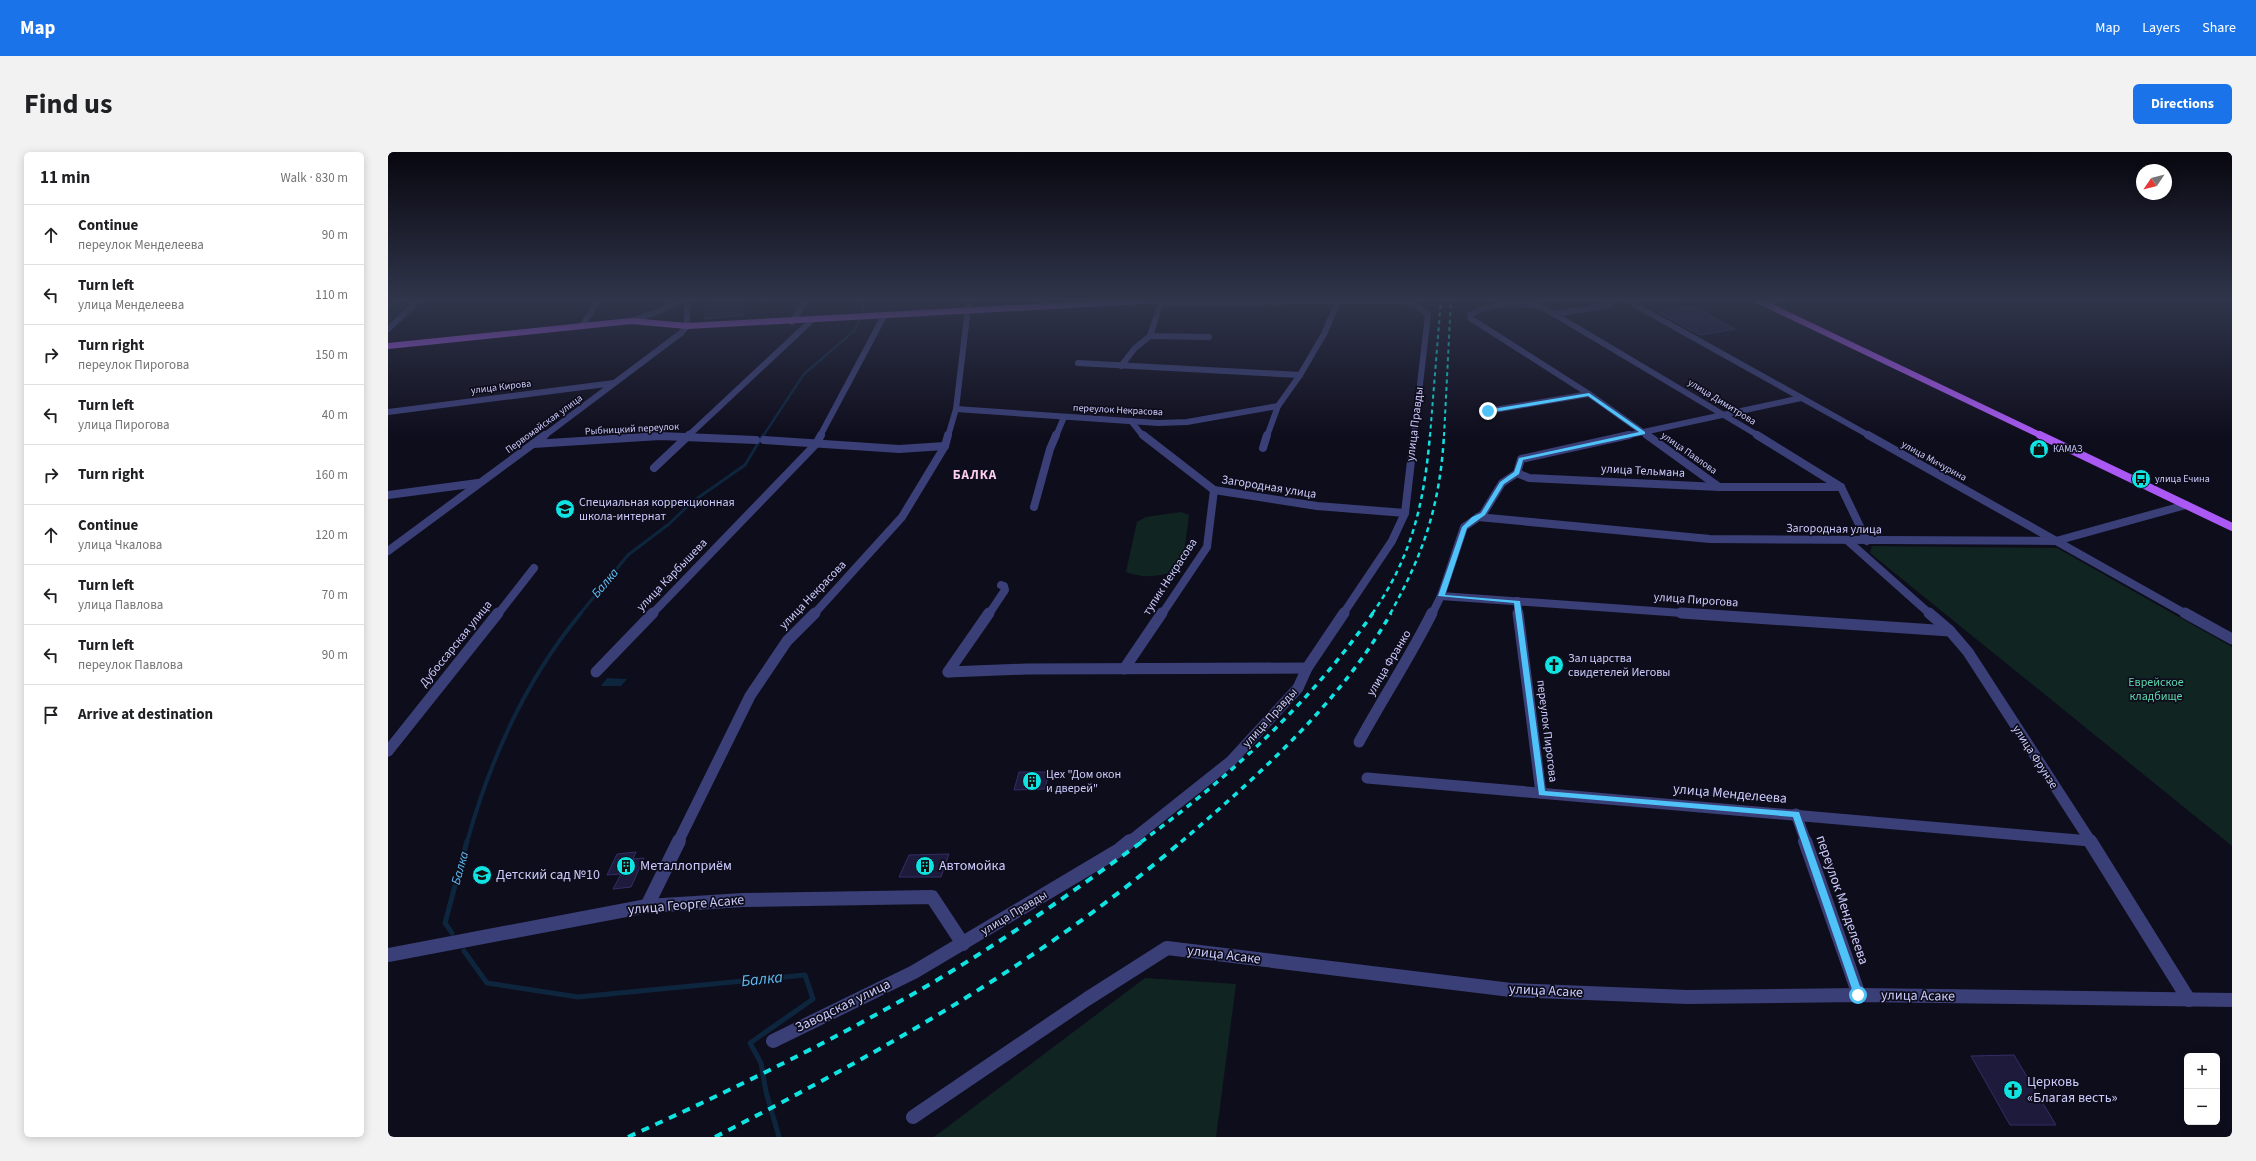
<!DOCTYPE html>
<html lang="en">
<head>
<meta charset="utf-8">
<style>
  :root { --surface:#fff; --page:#f2f2f2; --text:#202124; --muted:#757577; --line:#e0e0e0; --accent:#1a73e8 }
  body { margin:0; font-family:"Source Sans 3",sans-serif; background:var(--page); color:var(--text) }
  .controls { position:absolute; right:12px; bottom:12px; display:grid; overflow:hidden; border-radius:6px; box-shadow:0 2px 10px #0003 }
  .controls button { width:36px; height:36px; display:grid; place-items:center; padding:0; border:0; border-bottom:1px solid var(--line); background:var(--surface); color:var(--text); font:20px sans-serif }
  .compass { position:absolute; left:1748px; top:12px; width:36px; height:36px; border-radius:50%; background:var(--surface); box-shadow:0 2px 10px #0003; rotate:235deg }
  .stop { position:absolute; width:12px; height:12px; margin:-9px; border:3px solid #4fc3f7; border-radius:50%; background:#fff }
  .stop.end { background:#4fc3f7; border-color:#fff; box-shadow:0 1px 4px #0008 }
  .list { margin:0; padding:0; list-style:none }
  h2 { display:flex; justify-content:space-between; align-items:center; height:52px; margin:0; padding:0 16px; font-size:17px }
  h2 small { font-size:13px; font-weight:400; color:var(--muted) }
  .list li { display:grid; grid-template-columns:26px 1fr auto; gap:12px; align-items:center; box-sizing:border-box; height:60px; padding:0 16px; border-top:1px solid var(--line) }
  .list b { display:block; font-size:15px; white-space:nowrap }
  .list p { margin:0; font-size:13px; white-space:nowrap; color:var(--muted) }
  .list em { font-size:13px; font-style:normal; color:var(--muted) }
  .icon { flex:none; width:22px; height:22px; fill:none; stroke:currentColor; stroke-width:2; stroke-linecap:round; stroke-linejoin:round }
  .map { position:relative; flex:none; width:1844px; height:985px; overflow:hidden; border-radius:6px }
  header { display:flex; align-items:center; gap:24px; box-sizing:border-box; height:56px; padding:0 20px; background:var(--accent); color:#fff }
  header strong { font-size:19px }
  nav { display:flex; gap:22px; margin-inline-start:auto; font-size:14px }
  .intro { display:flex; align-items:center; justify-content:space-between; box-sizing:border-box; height:96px; padding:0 24px }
  h1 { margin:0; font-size:28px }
  .button { padding:10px 18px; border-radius:6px; background:var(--accent); color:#fff; font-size:14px; font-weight:700 }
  main { display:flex; gap:24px; padding:0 24px }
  aside { flex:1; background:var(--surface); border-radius:6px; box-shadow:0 2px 10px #0003 }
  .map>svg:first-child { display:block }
  .green { fill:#102522 }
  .water { fill:#0e253e }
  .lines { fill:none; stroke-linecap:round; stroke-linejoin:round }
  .stream-far3 { stroke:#0e253e; stroke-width:2.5 }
  .stream-far2 { stroke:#0e253e; stroke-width:3 }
  .stream-far1 { stroke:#0e253e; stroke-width:4 }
  .stream { stroke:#0e253e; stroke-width:5 }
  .building { fill:#1d1a3c; stroke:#332d66 }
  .minor-far3 { stroke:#3a3f78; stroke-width:6 }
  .minor-far2 { stroke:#3a3f78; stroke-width:8 }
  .minor-far1 { stroke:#3a3f78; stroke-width:11 }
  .minor { stroke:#3a3f78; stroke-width:14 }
  .major-far1 { stroke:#aa59f4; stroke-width:6 }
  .major { stroke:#aa59f4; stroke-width:8 }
  .rail-far3 { stroke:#0fe4e3; stroke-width:2; stroke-dasharray:4 3.5; stroke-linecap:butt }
  .rail-far2 { stroke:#0fe4e3; stroke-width:2.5; stroke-dasharray:5 4; stroke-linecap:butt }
  .rail-far1 { stroke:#0fe4e3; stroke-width:3.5; stroke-dasharray:6 5.5; stroke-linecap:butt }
  .rail { stroke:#0fe4e3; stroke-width:4; stroke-dasharray:8 7; stroke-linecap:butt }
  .route { fill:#4fc3f7 }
  .labels { text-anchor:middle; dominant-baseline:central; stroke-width:3.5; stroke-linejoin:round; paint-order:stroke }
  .far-street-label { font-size:10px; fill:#cbcbfc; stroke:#0e0d1c }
  .far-poi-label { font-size:10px; fill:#cbcbfc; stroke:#0e0d1c; text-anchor:start }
  .street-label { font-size:12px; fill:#cbcbfc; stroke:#0e0d1c }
  .poi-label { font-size:12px; fill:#cbcbfc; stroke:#0e0d1c; text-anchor:start }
  .park-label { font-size:12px; fill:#5dd6ab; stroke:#0e0d1c }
  .far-district-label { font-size:13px; font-weight:bold; letter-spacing:1px; fill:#fccdf0; stroke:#0e0d1c }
  .water-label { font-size:13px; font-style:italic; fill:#60bff5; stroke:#0e0d1c }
  .near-street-label { font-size:14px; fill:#cbcbfc; stroke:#0e0d1c }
  .near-poi-label { font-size:14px; fill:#cbcbfc; stroke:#0e0d1c; text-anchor:start }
  .near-water-label { font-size:16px; font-style:italic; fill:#60bff5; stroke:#0e0d1c }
</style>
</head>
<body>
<header>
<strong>Map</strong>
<nav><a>Map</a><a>Layers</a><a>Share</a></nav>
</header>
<div class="intro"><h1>Find us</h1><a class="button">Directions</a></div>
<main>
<aside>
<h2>11 min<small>Walk · 830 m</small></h2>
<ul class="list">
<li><svg class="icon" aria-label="ahead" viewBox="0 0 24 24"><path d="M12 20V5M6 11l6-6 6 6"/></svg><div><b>Continue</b><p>переулок Менделеева</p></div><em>90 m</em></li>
<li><svg class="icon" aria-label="left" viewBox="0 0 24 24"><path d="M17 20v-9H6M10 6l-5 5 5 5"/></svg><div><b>Turn left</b><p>улица Менделеева</p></div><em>110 m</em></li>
<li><svg class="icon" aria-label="right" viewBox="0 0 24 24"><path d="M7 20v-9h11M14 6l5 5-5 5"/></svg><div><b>Turn right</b><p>переулок Пирогова</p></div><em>150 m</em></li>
<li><svg class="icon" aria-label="left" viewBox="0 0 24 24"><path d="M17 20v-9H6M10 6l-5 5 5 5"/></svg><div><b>Turn left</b><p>улица Пирогова</p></div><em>40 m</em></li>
<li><svg class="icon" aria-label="right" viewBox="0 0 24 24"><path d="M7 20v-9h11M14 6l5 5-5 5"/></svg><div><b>Turn right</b></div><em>160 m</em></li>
<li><svg class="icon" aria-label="ahead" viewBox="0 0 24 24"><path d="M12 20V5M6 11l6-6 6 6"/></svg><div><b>Continue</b><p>улица Чкалова</p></div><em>120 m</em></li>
<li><svg class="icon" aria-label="left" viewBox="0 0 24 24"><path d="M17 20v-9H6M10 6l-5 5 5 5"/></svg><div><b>Turn left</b><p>улица Павлова</p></div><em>70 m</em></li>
<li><svg class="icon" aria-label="left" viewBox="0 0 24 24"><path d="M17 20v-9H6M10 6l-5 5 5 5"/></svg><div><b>Turn left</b><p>переулок Павлова</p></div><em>90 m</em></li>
<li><svg class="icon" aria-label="arrive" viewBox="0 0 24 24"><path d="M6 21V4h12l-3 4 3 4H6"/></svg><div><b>Arrive at destination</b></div></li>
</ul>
</aside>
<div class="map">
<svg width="1844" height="985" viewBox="0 0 1844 985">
  <rect width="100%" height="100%" fill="#0e0d1c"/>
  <g class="green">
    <polygon points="0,147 23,147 0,171"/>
    <path d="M793 360 801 363 794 415C778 425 755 427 738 420L749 370 758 365Z"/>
    <polygon points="1484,394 1669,396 1844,495 1844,694 1482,401"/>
    <polygon points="757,826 848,832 828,985 546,985"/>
  </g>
  <polygon class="water" points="219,526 239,527 233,534 213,534"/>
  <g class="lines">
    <polyline class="stream-far3" points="375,284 416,222 466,179 476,160 474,147"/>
    <polyline class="stream-far2" points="192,462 240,403 281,372 304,350 357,313 375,283"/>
    <path class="stream-far1" d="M79 690C102 608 138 527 193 461"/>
    <g class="stream">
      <polyline points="64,781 57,771 79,689"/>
      <polyline points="76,799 99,831 190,845 417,823 425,847 362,891 373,911 378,940 391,985"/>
    </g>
  </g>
  <g class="building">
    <polygon points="348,148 348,153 355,152 355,163 317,167 318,153"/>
    <polygon points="1307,155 1347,177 1312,183 1272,161 1287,156"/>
    <polygon points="631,620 661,620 657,637 626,638"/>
    <polygon points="248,700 245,707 256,706 243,735 225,737 233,722 219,723 229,702"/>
    <polygon points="561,702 553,725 511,725 521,703"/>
    <polygon points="1626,903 1668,973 1622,973 1583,904"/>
  </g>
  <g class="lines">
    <g class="minor-far3">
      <polyline points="778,147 777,151 1010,149 1026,151 1040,163 1026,284"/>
      <polyline points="1238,148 1482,284"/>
      <polyline points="1166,162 1217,154 1223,151 1222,148"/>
      <polyline points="243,169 274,158 292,147"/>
      <polyline points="404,170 415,153 415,147"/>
      <polyline points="194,174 211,147"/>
      <polyline points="0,177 32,147"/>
      <polyline points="762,184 772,153 777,151"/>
      <polyline points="690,211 912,223"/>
      <polyline points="733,214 747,196 762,184 821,185"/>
      <polyline points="568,257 770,271 799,270 890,254"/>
      <polyline points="1100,259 1201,242"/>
      <polyline points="0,260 226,231"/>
      <polyline points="743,269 755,284"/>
      <polyline points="156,284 293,181 299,174 299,147"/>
      <polyline points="265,284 282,284"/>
      <polyline points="300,284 423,169"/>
      <polyline points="432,284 496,164"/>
      <polyline points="560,284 568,257 581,147"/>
      <polyline points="668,284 676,265"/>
      <polyline points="879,284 890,254 912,223 936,182 950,149"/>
      <polyline points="1237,284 1413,246"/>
      <path d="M1260 284 1201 242 1082 166V163C1100 151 1135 149 1156 156L1371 284"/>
    </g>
    <g class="minor-far2">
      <polyline points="755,283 826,338 929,354 1017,361"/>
      <polyline points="1259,283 1331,335"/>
      <polyline points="1369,283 1453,335 1479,389"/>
      <polyline points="1480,283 1798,462"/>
      <polyline points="376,288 511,297 557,294"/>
      <polyline points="145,292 272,284 368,288"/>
      <polyline points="875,296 879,283"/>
      <polyline points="266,316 301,283"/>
      <polyline points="1129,321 1141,326 1331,335 1453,335"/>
      <polyline points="1129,321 1133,307 1241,283"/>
      <polyline points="0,343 90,331"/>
      <polyline points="646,355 662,297 668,283"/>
      <polyline points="1090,365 1322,387 1668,389 1798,353"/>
      <polyline points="1460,389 1542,462"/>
      <polyline points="0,399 157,283"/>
      <polyline points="1053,444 1308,462"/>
      <polyline points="1129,449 1131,462"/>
      <polyline points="110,462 146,416"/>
      <polyline points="264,462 428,292 433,283"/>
      <polyline points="426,462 514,365 557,294 560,283"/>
      <polyline points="601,462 617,438 616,434 613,433"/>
      <polyline points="774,462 819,395 826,338"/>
      <polyline points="955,462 1004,389 1017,361 1026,283"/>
      <polyline points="1044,462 1053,444 1076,375 1095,362 1114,331 1129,321"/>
    </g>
    <g class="minor-far1">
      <polyline points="1130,461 1153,641"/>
      <polyline points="1293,461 1562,479"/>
      <polyline points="1541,461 1562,479 1580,500 1703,690"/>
      <polyline points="1797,461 1844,487"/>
      <polyline points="736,517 774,461"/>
      <polyline points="208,520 265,461"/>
      <polyline points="560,520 639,517 919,516"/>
      <polyline points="560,520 601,461"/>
      <path d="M971 590C995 546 1022 505 1044 461"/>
      <polyline points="0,599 110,461"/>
      <polyline points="979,626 1702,689"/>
      <polyline points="1408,662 1418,690"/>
      <polyline points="290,690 362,544 399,489 427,461"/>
      <polyline points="741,690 843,609 910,536 919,516 956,461"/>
    </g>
    <g class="minor">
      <polyline points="1417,689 1471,843"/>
      <polyline points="1702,689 1801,848"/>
      <polyline points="259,754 291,689"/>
      <polyline points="0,803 259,754 355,748 544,745 575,792"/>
      <polyline points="385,889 526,820 731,698 742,689"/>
      <polyline points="525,965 699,847 779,796 1123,838 1299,845 1471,843 1844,848"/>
    </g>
    <g class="major-far1">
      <polyline points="1149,147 1290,147"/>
      <polyline points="1367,147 1654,284"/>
      <polyline points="0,194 243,169 299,174 790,147"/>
    </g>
    <polyline class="major" points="1652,283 1844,375"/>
    <g class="rail-far3">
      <polyline points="1042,284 1053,147"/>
      <polyline points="1056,284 1063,147"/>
    </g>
    <g class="rail-far2">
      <path d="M984 462C1024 405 1036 351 1042 283"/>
      <path d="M1002 462C1036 401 1052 353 1056 283"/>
    </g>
    <g class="rail-far1">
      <path d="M753 690C841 626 923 550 985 461"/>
      <path d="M793 690C870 624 953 550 1003 461"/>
    </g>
    <g class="rail">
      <path d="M240 985C344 938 446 888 544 831 617 788 686 739 755 689"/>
      <path d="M327 985C491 901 654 810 794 689"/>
    </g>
  </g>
  <linearGradient id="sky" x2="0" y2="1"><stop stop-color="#08070f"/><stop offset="0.52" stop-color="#30354b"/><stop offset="1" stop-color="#30354b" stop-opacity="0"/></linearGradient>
  <rect width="1844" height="285" fill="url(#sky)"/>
  <polygon class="route" points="1201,241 1257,280 1257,282 1135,308 1131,322 1116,332 1097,363 1079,376 1057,443 1132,449 1157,639 1411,660 1475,843 1474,846 1467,846 1466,843 1405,665 1151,643 1126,451 1050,444 1074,375 1084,365 1093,361 1112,330 1126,320 1131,306 1251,280 1200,244 1100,261 1098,258"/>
  <defs>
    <symbol id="shop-disc" viewBox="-11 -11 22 22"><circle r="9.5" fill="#0fe4e3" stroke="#0e0d1c"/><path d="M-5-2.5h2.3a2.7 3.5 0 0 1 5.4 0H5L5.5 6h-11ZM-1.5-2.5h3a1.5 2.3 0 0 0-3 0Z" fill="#111"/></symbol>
    <symbol id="bus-disc" viewBox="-11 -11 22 22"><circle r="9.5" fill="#0fe4e3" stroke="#0e0d1c"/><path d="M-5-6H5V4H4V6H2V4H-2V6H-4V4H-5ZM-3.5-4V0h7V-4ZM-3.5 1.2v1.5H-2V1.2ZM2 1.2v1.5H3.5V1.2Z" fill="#111"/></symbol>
    <symbol id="school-disc" viewBox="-11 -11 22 22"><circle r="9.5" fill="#0fe4e3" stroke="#0e0d1c"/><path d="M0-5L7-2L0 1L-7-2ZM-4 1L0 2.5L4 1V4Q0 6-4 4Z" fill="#111"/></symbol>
    <symbol id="church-disc" viewBox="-11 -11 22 22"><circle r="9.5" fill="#0fe4e3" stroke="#0e0d1c"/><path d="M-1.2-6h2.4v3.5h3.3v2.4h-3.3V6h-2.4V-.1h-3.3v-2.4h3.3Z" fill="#111"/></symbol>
    <symbol id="building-disc" viewBox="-11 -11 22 22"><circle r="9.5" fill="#0fe4e3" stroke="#0e0d1c"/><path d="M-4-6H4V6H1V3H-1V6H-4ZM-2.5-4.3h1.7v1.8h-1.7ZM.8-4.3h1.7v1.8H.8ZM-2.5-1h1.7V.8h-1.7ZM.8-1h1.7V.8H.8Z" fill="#111"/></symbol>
  </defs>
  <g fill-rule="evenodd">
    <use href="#shop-disc" x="1640" y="286" width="22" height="22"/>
    <use href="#bus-disc" x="1742" y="316" width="22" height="22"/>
    <use href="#school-disc" x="166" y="346" width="22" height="22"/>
    <use href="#church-disc" x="1155" y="502" width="22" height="22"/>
    <use href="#building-disc" x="633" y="618" width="22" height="22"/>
    <use href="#building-disc" x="227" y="703" width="22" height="22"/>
    <use href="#building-disc" x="526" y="703" width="22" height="22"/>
    <use href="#school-disc" x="83" y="712" width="22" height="22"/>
    <use href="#church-disc" x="1614" y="927" width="22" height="22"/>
  </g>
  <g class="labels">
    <g class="far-street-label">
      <text transform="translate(113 235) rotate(-7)">улица Кирова</text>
      <text transform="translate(1334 250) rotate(32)">улица Димитрова</text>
      <text transform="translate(730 258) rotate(3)">переулок Некрасова</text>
      <text transform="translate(156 272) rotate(-36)">Первомайская улица</text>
      <text transform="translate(244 277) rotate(-3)">Рыбницкий переулок</text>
      <text transform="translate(1301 301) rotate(35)">улица Павлова</text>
      <text transform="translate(1546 309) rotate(29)">улица Мичурина</text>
    </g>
    <g class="far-poi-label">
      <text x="1665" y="297">КАМАЗ</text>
      <text x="1767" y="327">улица Ечина</text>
    </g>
    <g class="street-label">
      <text transform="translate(1027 272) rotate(-83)">улица Правды</text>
      <text transform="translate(1255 319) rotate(3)">улица Тельмана</text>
      <text transform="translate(881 335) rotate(9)">Загородная улица</text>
      <text transform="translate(1446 377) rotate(1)">Загородная улица</text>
      <text transform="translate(284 423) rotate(-46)">улица Карбышева</text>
      <text transform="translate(782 425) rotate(-57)">тупик Некрасова</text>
      <text transform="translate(425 443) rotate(-46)">улица Некрасова</text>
      <text transform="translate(1308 448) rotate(4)">улица Пирогова</text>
      <text transform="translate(68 492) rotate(-51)">Дубоссарская улица</text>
      <text transform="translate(1001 511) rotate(-59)">улица Франко</text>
      <text transform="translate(882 566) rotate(-48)">улица Правды</text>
      <text transform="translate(1159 579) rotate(83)">переулок Пирогова</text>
      <text transform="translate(1647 605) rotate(57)">улица Фрунзе</text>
      <text transform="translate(626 761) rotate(-31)">улица Правды</text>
    </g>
    <g class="poi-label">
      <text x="191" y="350">Специальная коррекционная<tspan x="191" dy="14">школа-интернат</tspan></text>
      <text x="1180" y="506">Зал царства<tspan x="1180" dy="14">свидетелей Иеговы</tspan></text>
      <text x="658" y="622">Цех "Дом окон<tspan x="658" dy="14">и дверей"</tspan></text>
    </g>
    <g class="park-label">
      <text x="1768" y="530">Еврейское<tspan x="1768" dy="14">кладбище</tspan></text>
    </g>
    <g class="far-district-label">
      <text x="587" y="323">БАЛКА</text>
    </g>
    <g class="water-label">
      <text transform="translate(217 431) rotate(-50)">Балка</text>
      <text transform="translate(72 716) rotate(-74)">Балка</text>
    </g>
    <g class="near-street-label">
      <text transform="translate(1342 642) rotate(5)">улица Менделеева</text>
      <text transform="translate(1454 748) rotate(71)">переулок Менделеева</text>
      <text transform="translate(298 753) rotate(-5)">улица Георге Асаке</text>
      <text transform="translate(836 803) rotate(7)">улица Асаке</text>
      <text transform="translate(1158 839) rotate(3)">улица Асаке</text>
      <text transform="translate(1530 844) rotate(1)">улица Асаке</text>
      <text transform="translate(455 854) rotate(-26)">Заводская улица</text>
    </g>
    <g class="near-poi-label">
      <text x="252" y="714">Металлоприём</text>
      <text x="551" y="714">Автомойка</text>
      <text x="108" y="723">Детский сад №10</text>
      <text x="1639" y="930">Церковь<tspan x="1639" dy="16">«Благая весть»</tspan></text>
    </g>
    <g class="near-water-label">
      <text transform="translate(374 827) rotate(-6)">Балка</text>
    </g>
  </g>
</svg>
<div class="controls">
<button>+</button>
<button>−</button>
</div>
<svg class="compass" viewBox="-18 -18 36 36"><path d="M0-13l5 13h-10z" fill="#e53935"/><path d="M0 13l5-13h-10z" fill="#757577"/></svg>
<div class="stop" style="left:1470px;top:843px"></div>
<div class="stop end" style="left:1100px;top:259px"></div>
</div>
</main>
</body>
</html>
